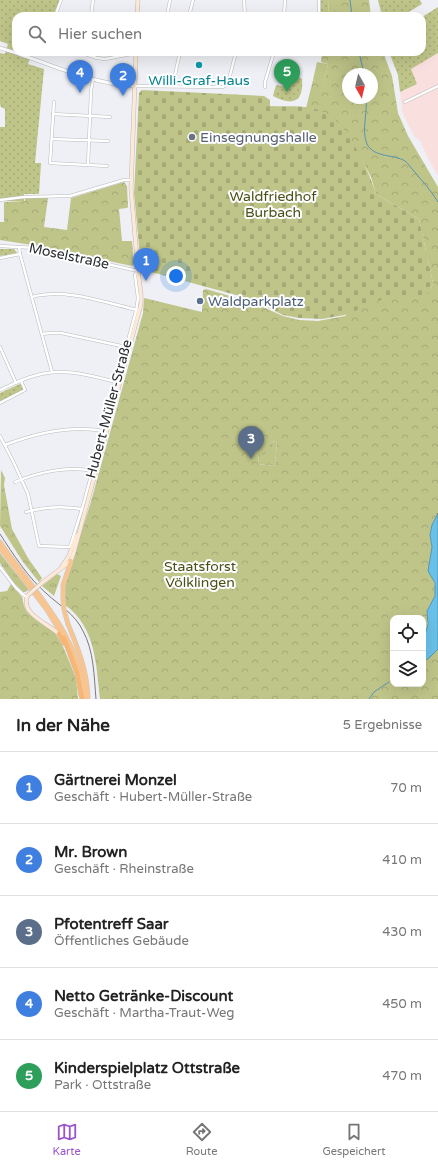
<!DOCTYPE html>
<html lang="de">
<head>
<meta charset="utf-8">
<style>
  :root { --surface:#fff; --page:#f6f6f6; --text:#222; --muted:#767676; --line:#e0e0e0; --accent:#9b55c9 }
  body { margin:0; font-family:"Varela Round",sans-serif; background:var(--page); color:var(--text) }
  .controls { position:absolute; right:12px; bottom:12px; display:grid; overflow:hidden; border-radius:8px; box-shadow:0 4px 16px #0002 }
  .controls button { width:36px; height:36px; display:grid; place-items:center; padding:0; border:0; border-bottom:1px solid var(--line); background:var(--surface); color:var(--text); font:20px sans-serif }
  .compass { position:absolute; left:342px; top:68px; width:36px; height:36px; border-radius:50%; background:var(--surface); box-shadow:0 4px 16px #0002; rotate:172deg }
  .you { position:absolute; left:176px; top:276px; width:14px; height:14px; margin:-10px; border:3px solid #fff; border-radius:50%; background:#1a73e8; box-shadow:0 0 0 6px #1a73e833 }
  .badge { display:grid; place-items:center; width:26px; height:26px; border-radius:50%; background:var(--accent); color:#fff; font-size:13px; font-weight:700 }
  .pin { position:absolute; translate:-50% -33px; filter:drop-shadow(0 1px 2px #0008) }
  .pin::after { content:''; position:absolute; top:21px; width:14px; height:12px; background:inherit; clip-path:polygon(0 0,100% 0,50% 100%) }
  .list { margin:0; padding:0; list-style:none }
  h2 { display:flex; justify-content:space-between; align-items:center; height:52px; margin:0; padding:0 16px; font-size:17px }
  h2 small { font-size:13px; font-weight:400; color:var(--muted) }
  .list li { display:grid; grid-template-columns:26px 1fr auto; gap:12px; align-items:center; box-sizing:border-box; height:72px; padding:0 16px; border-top:1px solid var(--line) }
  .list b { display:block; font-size:15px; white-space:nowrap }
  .list p { margin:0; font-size:13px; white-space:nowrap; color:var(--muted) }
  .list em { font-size:13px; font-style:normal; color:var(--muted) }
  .icon { flex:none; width:22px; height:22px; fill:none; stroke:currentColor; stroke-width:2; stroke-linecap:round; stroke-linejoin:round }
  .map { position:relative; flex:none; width:438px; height:699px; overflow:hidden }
  .search { position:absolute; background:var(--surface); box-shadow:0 4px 16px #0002; left:12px; right:12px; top:12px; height:44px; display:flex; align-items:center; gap:10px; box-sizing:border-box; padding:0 14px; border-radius:12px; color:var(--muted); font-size:15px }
  .sheet { height:412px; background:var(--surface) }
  nav { display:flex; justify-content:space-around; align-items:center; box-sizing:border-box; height:56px; border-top:1px solid var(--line); background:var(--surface); font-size:11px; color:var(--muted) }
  nav a { display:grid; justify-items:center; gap:2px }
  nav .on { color:var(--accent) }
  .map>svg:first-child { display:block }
  .industrial { fill:#fadfdf }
  .grass { fill:url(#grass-tufts) }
  .forest { fill:url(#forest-crowns); fill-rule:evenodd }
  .cemetery { fill:url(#cemetery-stones) }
  .park { fill:url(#park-dots) }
  .pitch { fill:#bfc589 }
  .water { fill:#69c1e9; stroke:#5794b1 }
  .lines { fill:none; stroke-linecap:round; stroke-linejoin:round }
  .stream { stroke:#5794b1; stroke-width:1 }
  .minor-casing { stroke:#b9babe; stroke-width:3.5 }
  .tertiary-casing { stroke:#b9babe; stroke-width:4 }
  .secondary-casing { stroke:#b9babe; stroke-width:4.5 }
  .trunk-casing { stroke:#cccccd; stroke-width:5 }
  .motorway-casing { stroke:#cccccd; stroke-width:5.5 }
  .minor { stroke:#fff; stroke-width:2.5 }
  .tertiary { stroke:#fff; stroke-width:3 }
  .secondary { stroke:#fde9d6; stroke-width:3.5 }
  .trunk { stroke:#f8c490; stroke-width:4 }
  .motorway { stroke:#f7b675; stroke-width:4.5 }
  .tram { stroke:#79797d; stroke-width:1 }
  .secondary-bridge-casing { stroke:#b9babe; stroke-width:4.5; stroke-linecap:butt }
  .trunk-bridge-casing { stroke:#cccccd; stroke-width:5; stroke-linecap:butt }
  .secondary-bridge { stroke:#fde9d6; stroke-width:3.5 }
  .trunk-bridge { stroke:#f8c490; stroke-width:4 }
  .culture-dot { fill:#0f9aa8; stroke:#fdfeff; stroke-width:1.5 }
  .worship-dot { fill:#6b7280; stroke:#fdfeff; stroke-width:1.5 }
  .service-dot { fill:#5c6f8a; stroke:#fdfeff; stroke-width:1.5 }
  .labels { text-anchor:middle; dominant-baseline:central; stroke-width:4; stroke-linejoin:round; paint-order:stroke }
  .culture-label { font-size:14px; fill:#0d838f; stroke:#fdfeff }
  .worship-label { font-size:14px; fill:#5b616d; stroke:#fdfeff; text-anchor:start }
  .park-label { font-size:14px; fill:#4c5015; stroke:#fdfeff }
  .street-label { font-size:14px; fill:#2c2c2e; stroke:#fdfeff }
  .service-label { font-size:14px; fill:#4e5e75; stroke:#fdfeff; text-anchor:start }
</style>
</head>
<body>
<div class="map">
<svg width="438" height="699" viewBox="0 0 438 699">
  <defs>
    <pattern id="grass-tufts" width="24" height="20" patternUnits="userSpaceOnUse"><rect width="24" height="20" fill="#bfc589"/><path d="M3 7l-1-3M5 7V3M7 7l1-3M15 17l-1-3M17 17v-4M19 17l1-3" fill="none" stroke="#a4a977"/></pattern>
    <pattern id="forest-crowns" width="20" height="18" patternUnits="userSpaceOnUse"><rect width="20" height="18" fill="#bfc589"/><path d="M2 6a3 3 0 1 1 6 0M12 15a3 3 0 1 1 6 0" fill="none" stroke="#a4a977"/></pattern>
    <pattern id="cemetery-stones" width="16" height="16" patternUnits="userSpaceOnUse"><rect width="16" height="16" fill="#bfc589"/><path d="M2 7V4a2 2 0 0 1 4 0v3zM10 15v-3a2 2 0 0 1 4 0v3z" fill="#a4a977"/></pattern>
    <pattern id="park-dots" width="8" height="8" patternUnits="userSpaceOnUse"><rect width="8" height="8" fill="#bfc589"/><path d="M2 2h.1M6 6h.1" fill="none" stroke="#a4a977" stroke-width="1.8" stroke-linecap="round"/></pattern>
  </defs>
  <rect width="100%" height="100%" fill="#eff0f5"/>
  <polygon class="industrial" points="438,53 438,176 430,162 420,141 414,136 402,112 400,92 417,84 410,69"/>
  <g class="grass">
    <polygon points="277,441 275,466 258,464 259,455 263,455 271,442"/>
    <polygon points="0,553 29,590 25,592 23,592 14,583 0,563"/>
    <polygon points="57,574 61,576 54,596 42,586"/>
  </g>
  <g class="forest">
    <polygon points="329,0 369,0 371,16 328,16"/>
    <path d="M322 52H383L392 76 398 113 408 136 438 187V513L432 525 430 535 432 547 428 571C433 578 438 588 434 598 432 603 428 606 427 612 427 622 428 628 423 637V618H393V676L391 680 393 681V684H423V662L429 658 438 649V699H100C96 665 96 627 65 605L64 593 66 580 90 505 143 313 144 298 202 312 203 290 206 289 254 303 283 316 299 320 318 321 345 316 369 299 431 289 433 283 419 219 376 194 371 177 356 149 316 109 306 108 313 80 324 82 328 64 321 62ZM348 74H372V98H348ZM277 441 275 466 258 464 259 455H265L271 442Z"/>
    <polygon points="124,182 127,186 128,207 127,208 119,209 122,241 132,241 134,263 132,266 38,246 0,240 0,222 4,222 4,202 25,201 25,198 48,198 44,227 67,230 71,198"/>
    <polygon points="1,470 5,478 4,485 12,529 28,558 42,578 39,582 23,562 0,526"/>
    <polygon points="11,584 22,597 24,606 27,612 55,633 62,644 76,678 78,699 0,699 0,592 7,591"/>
  </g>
  <path class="cemetery" d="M142 90 264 96 270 100V106C284 107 301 105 316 109 324 112 336 119 341 126 356 144 369 172 376 194L419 219 433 283 431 289 426 294 411 297H390L364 306 350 314 322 319 299 318 283 315 255 301 247 298 144 270 141 267 134 193 139 93Z"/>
  <g class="park">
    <polygon points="0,0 60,0 53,16 16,16 16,52 37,52 37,54 32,53 28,64 44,69 35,163 41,163 39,194 24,194 24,201 0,201 0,127 5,127 5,109 1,107 0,104 0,53 5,54 8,44 0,41"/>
    <polygon points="321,0 329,0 328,16 321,16"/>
    <polygon points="378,0 420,0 422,4 402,16 382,16"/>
    <polygon points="438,7 438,53 411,69 417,84 400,92 398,75 389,52 422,52 422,17"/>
    <path d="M290 72 302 79C304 103 292 106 273 96L276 85 285 87Z"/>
    <polygon points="0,249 14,249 17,253 0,256"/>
    <polygon points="22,383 25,390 0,403 0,393"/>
  </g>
  <polygon class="pitch" points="317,62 328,64 324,83 313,80"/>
  <polygon class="water" points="438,513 438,649 429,658 423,662 423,637 426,631 428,624 427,611 435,596 435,583 428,571 432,547 430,535 432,525"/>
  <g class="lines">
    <g class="stream">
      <polyline points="350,0 352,16"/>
      <polyline points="359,52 364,74"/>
      <path d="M366 98C368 112 361 130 367 144 374 158 394 154 405 161 408 163 411 168 413 170 422 181 431 190 438 202"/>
      <polyline points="369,699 374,692 389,682"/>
    </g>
    <defs>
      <g id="minor">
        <polyline points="244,0 245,16"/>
        <polyline points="319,0 319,16"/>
        <polyline points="55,16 61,0"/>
        <polyline points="91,16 93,0"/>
        <polyline points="167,16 170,0"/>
        <polyline points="189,16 193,0"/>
        <polyline points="284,16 285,0"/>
        <polyline points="79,52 97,58 105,59 142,52"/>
        <polyline points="174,80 180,52"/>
        <polyline points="135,86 223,87 228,83 236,52"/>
        <polyline points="265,87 265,82 274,52"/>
        <polyline points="54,102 50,163 107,166"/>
        <polyline points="405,102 438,86"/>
        <polyline points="53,114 110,117"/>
        <polyline points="52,139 108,141"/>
        <polyline points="88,165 91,91 93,80"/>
        <polyline points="0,200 24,197 70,196 124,180 131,180"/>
        <polyline points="0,246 36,248 138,271 135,275 138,298 136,311 82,509 70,547 39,546 28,494 13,461 0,436"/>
        <polyline points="19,247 20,254 52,372"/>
        <polyline points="0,258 20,254"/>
        <path d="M32 297C66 288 103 302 137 310"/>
        <polyline points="42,334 50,333 61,333 126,347"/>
        <polyline points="0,347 16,383"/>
        <path d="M0 390C11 385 22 379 34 376 62 367 89 375 116 382"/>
        <polyline points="0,403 25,390 21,381"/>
        <path d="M5 445C36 433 70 425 104 431"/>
        <path d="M15 482C36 473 69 465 92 471"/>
        <path d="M26 512C43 507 64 506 82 509"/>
        <polyline points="0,567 16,588 26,597"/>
      </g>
      <path id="tertiary" d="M0 48C45 61 88 84 135 86"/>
      <g id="secondary">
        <polyline points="137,16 138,0"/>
        <polyline points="62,566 69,556 76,536"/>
        <polyline points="43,582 71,561 74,552 141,304 141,294 138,271 131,188 136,52"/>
        <path d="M28 595C18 613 49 624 59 634"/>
      </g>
      <g id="trunk">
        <path d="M0 542C36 595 78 632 86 699"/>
        <polyline points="0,548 47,610 64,638"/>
        <polyline points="63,598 63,585 71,561"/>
        <path d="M68 624C78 648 87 671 88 697"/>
      </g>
      <g id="motorway">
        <polyline points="59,634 64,643"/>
        <polyline points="64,638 77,673 82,699"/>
      </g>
    </defs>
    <use href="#minor" class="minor-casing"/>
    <use href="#tertiary" class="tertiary-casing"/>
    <use href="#secondary" class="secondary-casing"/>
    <use href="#trunk" class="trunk-casing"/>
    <use href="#motorway" class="motorway-casing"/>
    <use href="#minor" class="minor"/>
    <use href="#tertiary" class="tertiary"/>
    <use href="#secondary" class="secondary"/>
    <use href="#trunk" class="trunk"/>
    <use href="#motorway" class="motorway"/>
    <path class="tram" d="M0 534C13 554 29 579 47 594 60 606 75 614 83 631 94 651 94 676 96 699"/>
    <defs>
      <polyline id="secondary-bridge" points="28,595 43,582"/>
      <polyline id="trunk-bridge" points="63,598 64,610 68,624"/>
    </defs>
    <use href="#secondary-bridge" class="secondary-bridge-casing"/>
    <use href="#trunk-bridge" class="trunk-bridge-casing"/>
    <use href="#secondary-bridge" class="secondary-bridge"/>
    <use href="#trunk-bridge" class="trunk-bridge"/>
  </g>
  <circle class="culture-dot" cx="199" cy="65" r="4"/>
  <circle class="worship-dot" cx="192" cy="137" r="4"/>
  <circle class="service-dot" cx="200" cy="301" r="4"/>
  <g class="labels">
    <g class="culture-label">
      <text x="199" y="80">Willi-Graf-Haus</text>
    </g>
    <g class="worship-label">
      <text x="200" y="137">Einsegnungshalle</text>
    </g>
    <g class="park-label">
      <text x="273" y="196">Waldfriedhof<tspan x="273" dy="16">Burbach</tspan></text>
      <text x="200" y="566">Staatsforst<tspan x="200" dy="16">Völklingen</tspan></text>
    </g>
    <g class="street-label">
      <text transform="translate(69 256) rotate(12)">Moselstraße</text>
      <text transform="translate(109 409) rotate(-75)">Hubert-Müller-Straße</text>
    </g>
    <g class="service-label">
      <text x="208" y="301">Waldparkplatz</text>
    </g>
  </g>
</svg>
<div class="controls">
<button><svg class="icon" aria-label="locate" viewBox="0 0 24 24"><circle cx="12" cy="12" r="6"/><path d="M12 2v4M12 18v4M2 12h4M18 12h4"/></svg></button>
<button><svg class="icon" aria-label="layers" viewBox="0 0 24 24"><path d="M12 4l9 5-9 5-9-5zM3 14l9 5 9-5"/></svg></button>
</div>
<svg class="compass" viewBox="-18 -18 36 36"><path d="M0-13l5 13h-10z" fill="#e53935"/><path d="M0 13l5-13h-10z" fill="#767676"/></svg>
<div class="you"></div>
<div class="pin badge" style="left:146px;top:281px;background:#3f7fe0">1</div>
<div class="pin badge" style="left:123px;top:96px;background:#3f7fe0">2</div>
<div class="pin badge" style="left:251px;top:459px;background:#5c6f8a">3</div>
<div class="pin badge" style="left:80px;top:93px;background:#3f7fe0">4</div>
<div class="pin badge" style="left:287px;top:92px;background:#2e9e5b">5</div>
<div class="search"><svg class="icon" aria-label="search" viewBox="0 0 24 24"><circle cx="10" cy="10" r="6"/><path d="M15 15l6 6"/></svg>Hier suchen</div>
</div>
<section class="sheet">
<h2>In der Nähe<small>5 Ergebnisse</small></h2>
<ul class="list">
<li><span class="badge" style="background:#3f7fe0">1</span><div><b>Gärtnerei Monzel</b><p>Geschäft · Hubert-Müller-Straße</p></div><em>70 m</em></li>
<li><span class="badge" style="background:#3f7fe0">2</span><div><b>Mr. Brown</b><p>Geschäft · Rheinstraße</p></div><em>410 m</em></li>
<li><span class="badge" style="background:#5c6f8a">3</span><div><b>Pfotentreff Saar</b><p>Öffentliches Gebäude</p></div><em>430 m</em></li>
<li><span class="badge" style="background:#3f7fe0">4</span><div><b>Netto Getränke-Discount</b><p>Geschäft · Martha-Traut-Weg</p></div><em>450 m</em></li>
<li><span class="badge" style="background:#2e9e5b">5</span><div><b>Kinderspielplatz Ottstraße</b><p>Park · Ottstraße</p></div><em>470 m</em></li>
</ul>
</section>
<nav>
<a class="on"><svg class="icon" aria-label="map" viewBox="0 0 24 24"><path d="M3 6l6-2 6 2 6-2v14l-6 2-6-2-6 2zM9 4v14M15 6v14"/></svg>Karte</a>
<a><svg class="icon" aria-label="directions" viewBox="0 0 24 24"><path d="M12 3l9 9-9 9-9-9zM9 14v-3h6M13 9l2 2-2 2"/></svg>Route</a>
<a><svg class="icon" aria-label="saved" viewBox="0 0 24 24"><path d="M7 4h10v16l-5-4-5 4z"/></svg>Gespeichert</a>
</nav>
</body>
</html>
